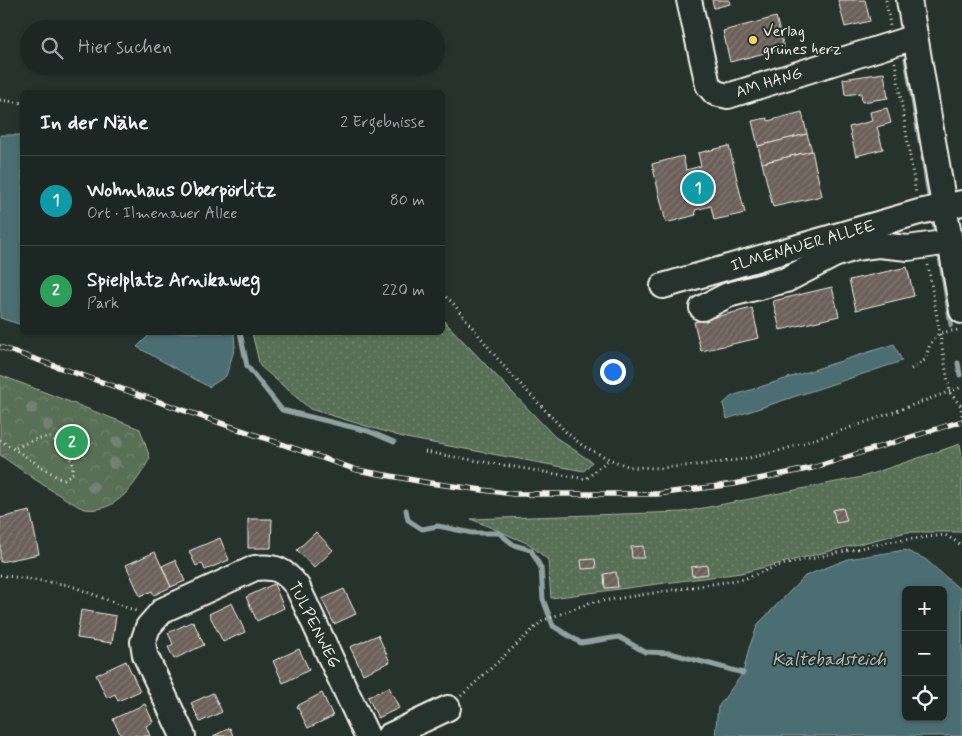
<!DOCTYPE html>
<html lang="de">
<head>
<meta charset="utf-8">
<style>
  :root { --surface:#1c2622; --page:#29322f; --text:#f1f3f6; --muted:#a0a5a5; --line:#3a4340; --accent:#8bbbb9 }
  body { margin:0; font-family:Mynerve,sans-serif; background:var(--page); color:var(--text) }
  .controls { position:absolute; right:15px; bottom:15px; display:grid; overflow:hidden; border-radius:8px; box-shadow:0 1px 4px #0004 }
  .controls button { width:45px; height:45px; display:grid; place-items:center; padding:0; border:0; border-bottom:1px solid var(--line); background:var(--surface); color:var(--text); font:25px sans-serif }
  .you { position:absolute; left:612px; top:371px; width:18px; height:18px; margin:-12px; border:4px solid #fff; border-radius:50%; background:#1a73e8; box-shadow:0 0 0 8px #1a73e833 }
  .badge { display:grid; place-items:center; width:32px; height:32px; border-radius:50%; background:var(--accent); color:#fff; font-size:16px; font-weight:700 }
  .pin { position:absolute; translate:-50% -50%; border:2px solid #fff; box-shadow:0 1px 5px #0006 }
  .list { margin:0; padding:0; list-style:none }
  h2 { display:flex; justify-content:space-between; align-items:center; height:65px; margin:0; padding:0 20px; font-size:21px }
  h2 small { font-size:16px; font-weight:400; color:var(--muted) }
  .list li { display:grid; grid-template-columns:32px 1fr auto; gap:15px; align-items:center; box-sizing:border-box; height:90px; padding:0 20px; border-top:1px solid var(--line) }
  .list b { display:block; font-size:19px; white-space:nowrap }
  .list p { margin:0; font-size:16px; white-space:nowrap; color:var(--muted) }
  .list em { font-size:16px; font-style:normal; color:var(--muted) }
  .icon { flex:none; width:28px; height:28px; fill:none; stroke:currentColor; stroke-width:2; stroke-linecap:round; stroke-linejoin:round }
  .map { position:relative; flex:none; width:962px; height:736px; overflow:hidden }
  .search { position:absolute; background:var(--surface); box-shadow:0 1px 4px #0004; left:20px; top:20px; width:425px; height:55px; display:flex; align-items:center; gap:12px; box-sizing:border-box; padding:0 18px; border-radius:28px; color:var(--muted); font-size:19px }
  .panel { position:absolute; background:var(--surface); box-shadow:0 1px 4px #0004; left:20px; top:90px; width:425px; height:245px; border-radius:8px }
  .map>svg:first-child { display:block }
  .park { fill:url(#park-crowns); stroke:#a6b09e }
  .garden { fill:url(#garden-dots); stroke:#a6b09e }
  .water { fill:#4b6e72; stroke:#8fa2a1; fill-rule:evenodd }
  .lines { fill:none; stroke-linecap:round; stroke-linejoin:round }
  .stream { stroke:#8fa2a1; stroke-width:5 }
  .building { fill:url(#building-hatch); stroke:#f4f1e8 }
  .minor-casing { stroke:#f4f1e8; stroke-width:28 }
  .path { stroke:#f4f1e8; stroke-width:3; stroke-dasharray:1 4; stroke-linecap:butt }
  .minor { stroke:#26332d; stroke-width:24 }
  .rail-casing { stroke:#f4f1e8; stroke-width:5.5 }
  .rail { stroke:#26332d; stroke-width:4; stroke-dasharray:11; stroke-linecap:butt }
  .tree { fill:#757f73 }
  .poi-dot { fill:#ffd166; stroke:#26332d; stroke-width:2 }
  .labels { text-anchor:middle; dominant-baseline:central; stroke-width:4; stroke-linejoin:round; paint-order:stroke }
  .poi-label { font-size:16px; fill:#f4f1e8; stroke:#26332d; text-anchor:start }
  .street-label { font-size:16px; fill:#f4f1e8; stroke:#26332d }
  .water-label { font-size:18px; font-style:italic; fill:#b0bdb9; stroke:#26332d }
</style>
</head>
<body>
<div class="map">
<svg width="962" height="736" viewBox="0 0 962 736">
  <defs>
    <pattern id="park-crowns" width="20" height="18" patternUnits="userSpaceOnUse" patternTransform="scale(1.25)"><rect width="20" height="18" fill="#587055"/><path d="M2 6a3 3 0 1 1 6 0M12 15a3 3 0 1 1 6 0" fill="none" stroke="#71856d"/></pattern>
    <pattern id="garden-dots" width="8" height="8" patternUnits="userSpaceOnUse" patternTransform="scale(1.25)"><rect width="8" height="8" fill="#587055"/><path d="M2 2h.1M6 6h.1" fill="none" stroke="#71856d" stroke-width="1.8" stroke-linecap="round"/></pattern>
    <pattern id="building-hatch" width="6" height="6" patternUnits="userSpaceOnUse" patternTransform="scale(1.25)"><rect width="6" height="6" fill="#6c605a"/><path d="M-1 1l2-2M0 6l6-6M5 7l2-2" fill="none" stroke="#827772"/></pattern>
  </defs>
  <rect width="100%" height="100%" fill="#26332d"/>
  <filter id="ink" filterUnits="userSpaceOnUse"><feTurbulence type="fractalNoise" baseFrequency=".02" numOctaves="2"/><feDisplacementMap in="SourceGraphic" scale="10" xChannelSelector="R" yChannelSelector="G"/><feConvolveMatrix kernelMatrix="1 2 1 2 8 2 1 2 1" color-interpolation-filters="sRGB"/></filter>
  <g filter="url(#ink)">
    <path class="park" d="M0 375 140 429 150 458C137 482 117 514 85 509 80 508 75 504 71 502 46 488 23 471 0 455Z"/>
    <g class="garden">
      <polygon points="443,320 555,437 592,462 584,471 406,438 310,409 260,366 252,333 442,332"/>
      <polygon points="960,444 962,456 962,532 907,532 741,573 551,598 548,560 529,544 471,519 683,512 862,477"/>
    </g>
    <g class="water">
      <polygon points="0,135 22,135 22,325 0,318"/>
      <polygon points="152,332 234,333 235,347 226,376 209,387 137,347"/>
      <polygon points="894,344 902,361 727,419 723,404 732,396"/>
      <path d="M905 550 925 559 962 591V736H715L718 707 743 673 749 648 758 624 805 576 848 559ZM906 590H943V717H906Z"/>
    </g>
    <g class="lines">
      <g class="stream">
        <polyline points="906,59 920,141"/>
        <polyline points="923,158 930,202"/>
        <polyline points="933,215 935,229"/>
        <polyline points="940,257 951,325"/>
        <polyline points="240,332 247,366 282,410 368,431 394,442"/>
        <polyline points="958,363 960,375"/>
        <polyline points="406,510 408,520 422,529 438,526 472,533 499,533 514,545 531,550 541,568 543,599 553,626 581,643 619,637 645,652 670,653 743,673"/>
      </g>
    </g>
    <g class="building">
      <polygon points="712,0 729,0 730,4 714,8"/>
      <polygon points="838,0 865,0 870,21 845,27"/>
      <polygon points="776,17 784,48 730,62 723,31"/>
      <polygon points="884,73 888,98 862,102 861,93 845,95 843,79"/>
      <polygon points="887,108 891,123 877,127 883,149 856,156 849,127 872,121 870,112"/>
      <polygon points="802,112 807,134 758,146 752,121 767,118 768,121"/>
      <polygon points="807,134 812,151 762,163 758,146"/>
      <polygon points="729,146 745,213 714,220 711,206 695,210 696,215 666,223 652,164 683,156 686,170 701,166 698,153"/>
      <polygon points="812,151 822,196 773,207 762,163"/>
      <polygon points="907,267 914,296 856,310 849,280"/>
      <polygon points="832,287 839,316 780,330 773,301"/>
      <polygon points="752,308 759,338 701,351 694,322"/>
      <polygon points="843,508 847,521 836,523 833,510"/>
      <polygon points="30,511 39,554 0,562 0,518"/>
      <polygon points="248,519 272,519 271,548 248,548"/>
      <polygon points="316,532 333,550 314,568 297,550"/>
      <polygon points="220,538 229,560 205,570 202,563 196,566 189,551"/>
      <polygon points="643,546 644,558 632,558 631,547"/>
      <polygon points="155,552 171,587 154,595 152,591 140,596 126,565"/>
      <polygon points="595,559 596,568 582,569 581,560"/>
      <polygon points="175,560 185,581 171,587 162,566"/>
      <polygon points="707,565 708,574 692,576 691,567"/>
      <polygon points="616,572 618,587 605,588 604,574"/>
      <polygon points="274,584 284,608 257,621 246,597"/>
      <polygon points="344,589 356,614 334,624 322,599"/>
      <polygon points="232,603 245,632 223,642 209,614"/>
      <polygon points="81,610 116,616 112,643 77,638"/>
      <polygon points="193,621 204,645 174,659 168,647 173,644 168,633"/>
      <polygon points="378,635 390,662 363,674 350,647"/>
      <polygon points="299,649 309,670 283,683 273,661"/>
      <polygon points="126,661 140,691 118,701 115,694 107,698 96,675"/>
      <polygon points="389,687 399,708 378,718 368,697"/>
      <polygon points="213,693 222,712 200,722 191,703"/>
      <polygon points="322,693 333,716 308,728 297,706"/>
      <polygon points="145,704 153,722 146,726 150,736 121,736 113,719"/>
      <polygon points="230,728 233,736 213,736"/>
    </g>
    <g class="lines">
      <defs>
        <g id="minor">
          <polyline points="689,0 708,85 715,93 728,96 915,37"/>
          <polyline points="909,0 962,311"/>
          <polyline points="663,286 919,212 962,203"/>
          <polyline points="702,308 728,295 786,280 834,255 855,248 878,245 908,248 950,242"/>
          <path d="M183 736 145 655 143 642 148 627 163 610 255 568C276 566 284 570 297 586L367 736"/>
          <polyline points="389,736 448,708"/>
        </g>
      </defs>
      <use href="#minor" class="minor-casing"/>
      <g class="path">
        <polyline points="886,0 890,26"/>
        <polyline points="895,62 916,194"/>
        <polyline points="0,100 22,103"/>
        <polyline points="928,265 950,393 961,406 962,416"/>
        <polyline points="442,294 452,302 506,369 566,432 583,446 609,459 630,467 661,468 708,464 745,459 782,450 861,424 962,387"/>
        <polyline points="911,369 925,360 930,344 939,333 958,330"/>
        <path d="M0 440 59 478 64 479 73 473C74 463 71 458 65 452 61 448 56 440 51 438 40 435 23 445 13 449"/>
        <polyline points="425,452 586,479 609,459"/>
        <polyline points="0,575 69,585 136,611"/>
        <polyline points="461,696 542,621 589,603 744,579 777,566 888,542 945,535 962,545"/>
      </g>
      <use href="#minor" class="minor"/>
      <defs>
        <polyline id="rail" points="0,347 357,470 430,483 513,494 657,494 734,484 812,468 962,421"/>
      </defs>
      <use href="#rail" class="rail-casing"/>
      <use href="#rail" class="rail"/>
    </g>
    <g class="tree">
      <circle cx="32" cy="408" r="6"/>
      <circle cx="48" cy="425" r="6"/>
      <circle cx="117" cy="442" r="6"/>
      <circle cx="114" cy="463" r="6"/>
      <circle cx="93" cy="487" r="6"/>
    </g>
  </g>
  <circle class="poi-dot" cx="753" cy="40" r="5"/>
  <g class="labels">
    <g class="poi-label">
      <text x="763" y="31">Verlag<tspan x="763" dy="18">grünes herz</tspan></text>
    </g>
    <g class="street-label">
      <text transform="translate(769 83) rotate(-17)">AM HANG</text>
      <text transform="translate(803 246) rotate(-16)">ILMENAUER ALLEE</text>
      <text transform="translate(314 625) rotate(63)">TULPENWEG</text>
    </g>
    <g class="water-label">
      <text x="829" y="660">Kaltebadsteich</text>
    </g>
  </g>
</svg>
<div class="controls">
<button>+</button>
<button>−</button>
<button><svg class="icon" aria-label="locate" viewBox="0 0 24 24"><circle cx="12" cy="12" r="6"/><path d="M12 2v4M12 18v4M2 12h4M18 12h4"/></svg></button>
</div>
<div class="you"></div>
<div class="pin badge" style="left:698px;top:188px;background:#0f9aa8">1</div>
<div class="pin badge" style="left:72px;top:442px;background:#2e9e5b">2</div>
<div class="search"><svg class="icon" aria-label="search" viewBox="0 0 24 24"><circle cx="10" cy="10" r="6"/><path d="M15 15l6 6"/></svg>Hier suchen</div>
<section class="panel">
<h2>In der Nähe<small>2 Ergebnisse</small></h2>
<ul class="list">
<li><span class="badge" style="background:#0f9aa8">1</span><div><b>Wohnhaus Oberpörlitz</b><p>Ort · Ilmenauer Allee</p></div><em>80 m</em></li>
<li><span class="badge" style="background:#2e9e5b">2</span><div><b>Spielplatz Arnikaweg</b><p>Park</p></div><em>220 m</em></li>
</ul>
</section>
</div>
</body>
</html>
